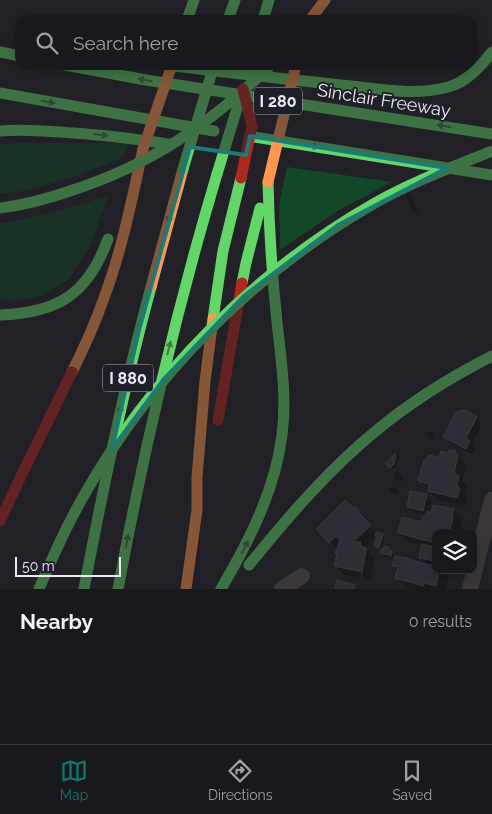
<!DOCTYPE html>
<html lang="en">
<head>
<meta charset="utf-8">
<style>
  :root { --surface:#19191d; --page:#222226; --text:#f1f3f6; --muted:#9fa0a4; --line:#37383b; --accent:#0f766e }
  body { margin:0; font-family:Raleway,sans-serif; background:var(--page); color:var(--text) }
  .controls { position:absolute; right:15px; bottom:15px; display:grid; overflow:hidden; border-radius:10px; box-shadow:0 2px 12px #0003 }
  .controls button { width:45px; height:45px; display:grid; place-items:center; padding:0; border:0; border-bottom:1px solid var(--line); background:var(--surface); color:var(--text); font:25px sans-serif }
  .scale { position:absolute; left:15px; bottom:12px; width:106px; box-sizing:border-box; padding-left:5px; border:2px solid #eaeaf1; border-top:0; font-size:14px; line-height:18px; white-space:nowrap; color:#eaeaf1; -webkit-text-stroke:4px #1f1f29; paint-order:stroke }
  .list { margin:0; padding:0; list-style:none }
  h2 { display:flex; justify-content:space-between; align-items:center; height:65px; margin:0; padding:0 20px; font-size:21px }
  h2 small { font-size:16px; font-weight:400; color:var(--muted) }
  .icon { flex:none; width:28px; height:28px; fill:none; stroke:currentColor; stroke-width:2; stroke-linecap:round; stroke-linejoin:round }
  .map { position:relative; flex:none; width:492px; height:589px; overflow:hidden }
  .search { position:absolute; background:var(--surface); box-shadow:0 2px 12px #0003; left:15px; right:15px; top:15px; height:55px; display:flex; align-items:center; gap:12px; box-sizing:border-box; padding:0 18px; border-radius:15px; color:var(--muted); font-size:19px }
  .sheet { height:155px; background:var(--surface) }
  nav { display:flex; justify-content:space-around; align-items:center; box-sizing:border-box; height:70px; border-top:1px solid var(--line); background:var(--surface); font-size:14px; color:var(--muted) }
  nav a { display:grid; justify-items:center; gap:2px }
  nav .on { color:var(--accent) }
  .map>svg:first-child { display:block }
  .green { fill:#124727 }
  .shadow { fill:#0007 }
  .building { fill:#433b4a; stroke:#545257 }
  .lines { fill:none; stroke-linecap:round; stroke-linejoin:round }
  .street { stroke:#5c514e; stroke-width:16 }
  .fast { stroke:#63d668; stroke-width:11 }
  .slow { stroke:#ff974d; stroke-width:11 }
  .jam { stroke:#b3261e; stroke-width:11 }
  .fast-bridge { stroke:#63d668; stroke-width:11 }
  .slow-bridge { stroke:#ff974d; stroke-width:11 }
  .jam-bridge { stroke:#b3261e; stroke-width:11 }
  .oneway { fill:#417a48 }
  .marked { fill:none; stroke:#1a7c75; stroke-width:4; stroke-linejoin:round }
  .labels { text-anchor:middle; dominant-baseline:central; stroke-width:4; stroke-linejoin:round; paint-order:stroke }
  .shield { fill:#1f1f29; stroke:#adadb5; stroke-width:1 }
  .shield-label { font-size:16px; font-weight:bold; fill:#eaeaf1 }
  .street-label { font-size:18px; fill:#eaeaf1; stroke:#1f1f29 }
</style>
</head>
<body>
<div class="map">
<svg width="492" height="589" viewBox="0 0 492 589">
  <rect width="100%" height="100%" fill="#212127"/>
  <g class="green">
    <polygon points="14,143 129,143 124,157 76,176 23,191 0,194 0,145"/>
    <polygon points="287,167 392,182 339,210 280,250 279,204"/>
    <path d="M108 196 90 246 68 280 41 296 10 301 0 298V223C37 219 73 206 108 196Z"/>
  </g>
  <g class="shadow">
    <polygon points="405,192 410,193 418,212 415,213 413,211"/>
    <polygon points="477,418 482,424 472,444 475,448 472,454 450,443 444,437"/>
    <polygon points="431,431 436,438 431,441 425,434"/>
    <polygon points="455,452 466,465 462,481 467,486 465,495 468,498 466,506 438,500 420,481 440,459 449,454"/>
    <polygon points="397,454 399,456 396,466 393,469 387,463"/>
    <polygon points="395,472 398,472 403,477 402,482 396,481 394,478"/>
    <polygon points="390,487 396,489 399,491 398,495 392,493 389,490"/>
    <polygon points="426,496 432,501 429,513 454,510 462,519 460,533 436,533 436,570 443,570 449,577 446,589 414,589 406,587 397,578 398,571 394,566 395,559 384,556 382,553 383,550 378,548 376,546 378,538 376,536 365,548 367,550 365,550 359,578 362,578 367,550 375,558 370,580 344,575 336,566 338,550 318,529 355,508 367,520 366,522 378,534 383,535 385,538 382,549 388,549 394,555 394,557 407,559 430,567 421,558 423,545 408,542 399,533 423,523 425,515 414,512 408,507"/>
  </g>
  <g class="building">
    <polygon points="465,410 477,417 466,438 470,441 466,449 443,437 456,412"/>
    <polygon points="449,450 456,451 455,454 458,455 454,474 459,476 457,487 460,488 457,498 428,491 429,484 418,481 422,466 423,466 424,460 427,461 428,455 439,457 441,451 448,453"/>
    <polygon points="395,454 396,455 394,464 390,468 385,463"/>
    <polygon points="410,491 427,494 423,511 407,507"/>
    <polygon points="345,500 354,508 355,506 359,511 358,512 371,525 353,542 361,542 360,545 362,546 362,547 366,548 362,572 334,566 337,554 335,554 340,540 336,536 329,543 316,529"/>
    <polygon points="433,505 454,509 452,518 453,519 449,533 436,533 436,542 434,542 434,543 427,540 427,541 398,533 402,517 422,522 422,518 426,513 427,511 431,513"/>
    <polygon points="376,532 383,534 379,548 374,546 377,537 375,536"/>
    <polygon points="422,544 436,547 435,561 436,561 436,566 432,565 433,562 431,560 419,558"/>
    <polygon points="384,546 389,548 388,550 392,551 391,556 380,553 382,548 384,549"/>
    <polygon points="395,556 408,558 408,559 418,562 419,563 436,566 436,570 439,570 436,586 424,583 424,586 395,578 398,567 392,566"/>
    <polygon points="337,580 355,585 354,589 335,589"/>
  </g>
  <g class="lines">
    <g class="street">
      <polyline points="282,589 302,576"/>
      <polyline points="470,589 492,500"/>
    </g>
    <g class="fast">
      <polyline points="187,20 194,0"/>
      <polyline points="228,20 235,0"/>
      <polyline points="263,20 269,0"/>
      <polyline points="0,52 20,56"/>
      <polyline points="65,65 146,80 492,134"/>
      <path d="M166 65C224 72 283 79 341 85 376 88 413 97 448 87 467 82 480 67 492 52"/>
      <polyline points="0,93 214,131"/>
      <path d="M0 131C24 129 48 131 73 133 105 135 136 139 168 144"/>
      <polyline points="254,137 492,175"/>
      <polyline points="242,283 246,263 260,208"/>
      <path d="M0 315C58 313 88 294 108 239"/>
      <polyline points="213,319 223,251 241,178"/>
      <path d="M249 565C288 517 329 469 377 430 412 401 451 377 492 356"/>
      <path d="M84 589C103 488 124 386 151 287"/>
      <path d="M118 589C144 449 176 311 217 174"/>
      <path d="M221 589C249 541 275 491 282 435 287 397 281 359 277 322 272 275 269 229 268 182"/>
    </g>
    <g class="slow">
      <polyline points="310,20 325,0"/>
      <polyline points="151,287 183,169"/>
      <path d="M72 372C84 348 95 324 104 298 122 250 132 199 143 149"/>
      <polyline points="186,589 197,510 197,477 205,381 213,319"/>
    </g>
    <g class="jam">
      <polyline points="218,420 242,283"/>
      <polyline points="0,521 23,472 72,372"/>
    </g>
    <g class="fast-bridge">
      <polyline points="183,169 214,65"/>
      <polyline points="217,174 242,92"/>
      <path d="M0 208C24 205 47 199 70 191 151 165 210 124 271 65"/>
      <path d="M39 589C52 558 66 527 83 497 151 376 254 272 375 203 412 182 452 167 492 151"/>
    </g>
    <g class="slow-bridge">
      <polyline points="143,149 172,65"/>
      <polyline points="268,182 296,65"/>
    </g>
    <polyline class="jam-bridge" points="241,178 252,126 243,89"/>
  </g>
  <defs><path id="oneway-solid" d="M-6-.8H1V-3.2L6.5 0L1 3.2V.8H-6Z" transform="scale(1.25)"/></defs>
  <g class="oneway">
    <use href="#oneway-solid" transform="translate(145 80) rotate(-170)"/>
    <use href="#oneway-solid" transform="translate(48 102) rotate(11)"/>
    <use href="#oneway-solid" transform="translate(444 126) rotate(-171)"/>
    <use href="#oneway-solid" transform="translate(101 135) rotate(7)"/>
    <use href="#oneway-solid" transform="translate(312 146) rotate(10)"/>
    <use href="#oneway-solid" transform="translate(170 216) rotate(106)"/>
    <use href="#oneway-solid" transform="translate(169 348) rotate(-76)"/>
    <use href="#oneway-solid" transform="translate(121 407) rotate(103)"/>
    <use href="#oneway-solid" transform="translate(127 541) rotate(-80)"/>
    <use href="#oneway-solid" transform="translate(245 547) rotate(-63)"/>
  </g>
  <path d="M0 0H492V589H0ZM250 136 447 168 338 225 245 295 164 379 112 449 139 330 190 147 246 155Z" fill="#212127" fill-opacity=".55" fill-rule="evenodd"/>
  <path class="marked" d="M250 136 447 168 338 225 245 295 164 379 112 449 139 330 190 147 246 155Z"/>
  <g class="labels">
    <g class="shield">
      <rect x="254" y="87.5" width="48" height="27" rx="4"/>
      <rect x="103" y="364.5" width="50" height="27" rx="4"/>
    </g>
    <g class="shield-label">
      <text x="278" y="101">I 280</text>
      <text x="128" y="378">I 880</text>
    </g>
    <g class="street-label">
      <text transform="translate(384 100) rotate(9)">Sinclair Freeway</text>
    </g>
  </g>
</svg>
<div class="controls">
<button><svg class="icon" aria-label="layers" viewBox="0 0 24 24"><path d="M12 4l9 5-9 5-9-5zM3 14l9 5 9-5"/></svg></button>
</div>
<div class="scale">50 m</div>
<div class="search"><svg class="icon" aria-label="search" viewBox="0 0 24 24"><circle cx="10" cy="10" r="6"/><path d="M15 15l6 6"/></svg>Search here</div>
</div>
<section class="sheet">
<h2>Nearby<small>0 results</small></h2>
<ul class="list">
</ul>
</section>
<nav>
<a class="on"><svg class="icon" aria-label="map" viewBox="0 0 24 24"><path d="M3 6l6-2 6 2 6-2v14l-6 2-6-2-6 2zM9 4v14M15 6v14"/></svg>Map</a>
<a><svg class="icon" aria-label="directions" viewBox="0 0 24 24"><path d="M12 3l9 9-9 9-9-9zM9 14v-3h6M13 9l2 2-2 2"/></svg>Directions</a>
<a><svg class="icon" aria-label="saved" viewBox="0 0 24 24"><path d="M7 4h10v16l-5-4-5 4z"/></svg>Saved</a>
</nav>
</body>
</html>
